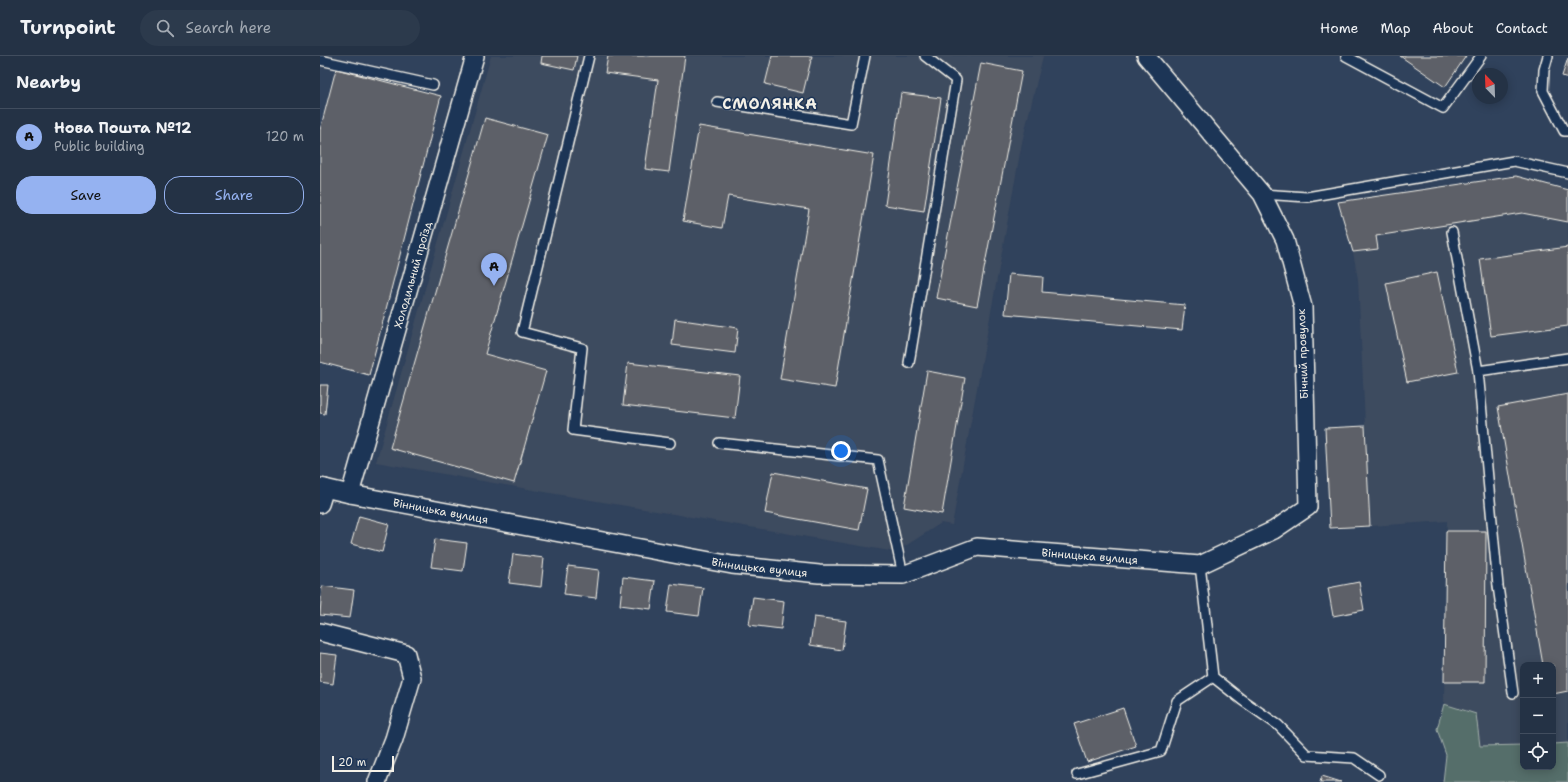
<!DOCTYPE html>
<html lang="en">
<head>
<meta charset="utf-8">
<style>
  :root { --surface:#243245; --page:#2c3a4c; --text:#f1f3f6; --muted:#a3aab3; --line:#414d5e; --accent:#95b2f1 }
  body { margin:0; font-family:"Shantell Sans",sans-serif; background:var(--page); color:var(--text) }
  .controls { position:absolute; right:12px; bottom:12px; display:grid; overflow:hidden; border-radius:8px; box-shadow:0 2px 10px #0003 }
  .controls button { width:36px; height:36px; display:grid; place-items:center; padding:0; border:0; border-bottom:1px solid var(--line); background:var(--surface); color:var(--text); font:20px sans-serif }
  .compass { position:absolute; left:1152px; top:12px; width:36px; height:36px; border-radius:50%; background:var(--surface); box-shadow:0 2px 10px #0003; rotate:337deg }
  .scale { position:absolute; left:12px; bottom:10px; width:62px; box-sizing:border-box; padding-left:4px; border:2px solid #f4f1e8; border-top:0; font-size:11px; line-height:14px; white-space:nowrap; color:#f4f1e8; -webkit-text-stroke:3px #1d3557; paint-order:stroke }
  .you { position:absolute; left:521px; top:395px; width:14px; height:14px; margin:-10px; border:3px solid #fff; border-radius:50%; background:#1a73e8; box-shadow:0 0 0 6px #1a73e833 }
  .badge { display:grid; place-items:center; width:26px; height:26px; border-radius:50%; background:var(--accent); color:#111; font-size:13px; font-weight:700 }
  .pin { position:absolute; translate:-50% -33px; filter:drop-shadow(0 1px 2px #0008) }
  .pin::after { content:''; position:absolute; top:21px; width:14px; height:12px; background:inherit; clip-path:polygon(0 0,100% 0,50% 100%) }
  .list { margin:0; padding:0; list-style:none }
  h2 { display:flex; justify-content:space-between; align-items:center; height:52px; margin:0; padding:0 16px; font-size:17px }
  h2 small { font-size:13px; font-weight:400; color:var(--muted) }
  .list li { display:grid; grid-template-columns:26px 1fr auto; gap:12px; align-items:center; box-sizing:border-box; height:56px; padding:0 16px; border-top:1px solid var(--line) }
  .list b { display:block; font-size:15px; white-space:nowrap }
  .list p { margin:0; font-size:13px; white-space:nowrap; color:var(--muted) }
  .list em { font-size:13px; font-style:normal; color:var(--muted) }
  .actions { display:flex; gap:8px; padding:12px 16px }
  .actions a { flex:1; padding:9px 0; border:1px solid var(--accent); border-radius:16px; text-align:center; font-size:14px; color:var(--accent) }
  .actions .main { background:var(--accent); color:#111 }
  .icon { flex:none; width:22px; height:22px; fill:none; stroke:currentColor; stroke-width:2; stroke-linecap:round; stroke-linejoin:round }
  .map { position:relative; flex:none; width:1248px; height:726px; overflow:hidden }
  header { display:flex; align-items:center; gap:24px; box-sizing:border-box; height:56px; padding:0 20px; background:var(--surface); border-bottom:1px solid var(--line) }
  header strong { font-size:19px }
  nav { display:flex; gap:22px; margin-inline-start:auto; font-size:14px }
  .search { width:280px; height:36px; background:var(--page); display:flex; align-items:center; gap:10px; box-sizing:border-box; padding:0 14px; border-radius:22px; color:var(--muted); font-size:15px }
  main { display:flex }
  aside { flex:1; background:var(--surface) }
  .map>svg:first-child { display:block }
  .built { fill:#3e4b5f }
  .green { fill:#546e6b; stroke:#a4b0aa }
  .building { fill:#5d6067; stroke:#f4f1e8 }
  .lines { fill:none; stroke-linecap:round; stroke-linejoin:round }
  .service-casing { stroke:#f4f1e8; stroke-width:12 }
  .minor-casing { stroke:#f4f1e8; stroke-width:20 }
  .service { stroke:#1d3557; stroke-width:9 }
  .minor { stroke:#1d3557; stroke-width:17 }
  .labels { text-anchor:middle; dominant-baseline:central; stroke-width:3; stroke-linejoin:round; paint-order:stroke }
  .street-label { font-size:11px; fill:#f4f1e8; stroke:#1d3557 }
  .district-label { font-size:15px; font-weight:bold; letter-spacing:1px; fill:#f4f1e8; stroke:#1d3557 }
</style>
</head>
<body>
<header>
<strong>Turnpoint</strong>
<div class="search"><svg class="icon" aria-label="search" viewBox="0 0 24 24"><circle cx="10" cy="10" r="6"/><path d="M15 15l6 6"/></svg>Search here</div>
<nav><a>Home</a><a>Map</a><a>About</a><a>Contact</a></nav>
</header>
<main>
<aside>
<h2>Nearby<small></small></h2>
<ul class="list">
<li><span class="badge">A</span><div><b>Нова Пошта №12</b><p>Public building</p></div><em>120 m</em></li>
</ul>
<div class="actions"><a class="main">Save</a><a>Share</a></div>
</aside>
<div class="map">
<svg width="1248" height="726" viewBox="0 0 1248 726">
  <rect width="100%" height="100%" fill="#30425c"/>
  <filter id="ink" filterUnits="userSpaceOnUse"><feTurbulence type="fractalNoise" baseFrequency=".025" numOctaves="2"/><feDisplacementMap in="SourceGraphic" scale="8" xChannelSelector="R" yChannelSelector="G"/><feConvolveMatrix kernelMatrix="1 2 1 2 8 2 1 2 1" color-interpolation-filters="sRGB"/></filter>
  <g filter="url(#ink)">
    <g class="built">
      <polygon points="171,0 723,0 702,86 632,469 621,467 576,496 236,438 56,406"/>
      <polygon points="1196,120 1248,134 1248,687 1233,688 1233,609 1203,609 1203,689 1159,690 1156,658 1124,648 1127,465 1050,470 1038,223 1033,196 1018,146"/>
    </g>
    <polygon class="green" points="1124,648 1156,658 1160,690 1203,689 1203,711 1233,711 1233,688 1248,687 1248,726 1123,726 1126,699 1117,673"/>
    <g class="building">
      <polygon points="222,0 257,0 254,14 221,7"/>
      <polygon points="288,0 365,0 349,116 325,113 338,24 285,17"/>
      <polygon points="452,0 492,0 483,37 445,28"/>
      <polygon points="1080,0 1146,0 1125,31"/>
      <polygon points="1248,2 1248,22 1242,20"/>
      <polygon points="661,7 702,15 657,250 616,242"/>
      <polygon points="16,13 121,40 49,319 0,306 0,74"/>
      <polygon points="581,37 621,42 604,155 565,149"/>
      <polygon points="165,62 228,79 165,298 226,315 194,427 70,392"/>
      <polygon points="379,70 554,99 515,332 460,323 489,153 408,140 402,172 363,165"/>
      <polygon points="1196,120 1248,134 1248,166 1202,157 1056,180 1058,193 1033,196 1018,146"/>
      <polygon points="1248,191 1248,270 1171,280 1160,203"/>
      <polygon points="1117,216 1138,316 1087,326 1066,227"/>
      <polygon points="689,218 723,221 722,236 865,249 862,274 685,258"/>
      <polygon points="355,263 418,272 415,297 352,289"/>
      <polygon points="308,307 420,320 415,362 303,349"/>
      <polygon points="607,315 645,322 622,458 584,451"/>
      <polygon points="0,329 8,329 5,358 0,357"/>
      <polygon points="1248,338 1248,635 1233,638 1233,609 1223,609 1178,351"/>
      <polygon points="1045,370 1050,470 1010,472 1005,372"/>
      <polygon points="453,416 547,433 539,474 445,457"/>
      <polygon points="39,460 69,468 62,496 31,488"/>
      <polygon points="1126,475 1166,475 1165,626 1124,626"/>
      <polygon points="115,483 147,487 143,515 111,511"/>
      <polygon points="193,498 224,502 221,531 189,527"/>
      <polygon points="248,510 279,514 276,542 244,538"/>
      <polygon points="303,521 335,525 331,553 300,549"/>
      <polygon points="1039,526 1044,554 1013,560 1008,532"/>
      <polygon points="351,528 383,532 379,560 347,556"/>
      <polygon points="2,530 34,534 30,562 0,559"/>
      <polygon points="433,541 464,545 461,573 429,569"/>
      <polygon points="494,561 526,565 522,594 490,589"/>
      <polygon points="0,597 17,599 13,628 0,626"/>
      <polygon points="803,652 816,690 767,706 754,668"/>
      <polygon points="1002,720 1021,726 1000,726"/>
    </g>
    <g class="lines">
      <defs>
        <g id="service">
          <polyline points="269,0 202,276 262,292 253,374 350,387"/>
          <polyline points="1026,0 1123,52 1161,0"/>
          <polyline points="1228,0 1224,14 1223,35 1244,75 1248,75"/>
          <polyline points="0,4 113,29"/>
          <polyline points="397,46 531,68 545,0"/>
          <polyline points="942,138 987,141 1194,105 1248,117"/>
          <polyline points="1132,176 1158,315 1248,302"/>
          <polyline points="589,307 636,24 605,0"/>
          <polyline points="1158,315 1178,530 1193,637"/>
          <polyline points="399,387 558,404 583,519"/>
          <polyline points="880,509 893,621 922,644 958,669 987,699 1034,702 1059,719"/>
          <polyline points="757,718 841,695 857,645 893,621"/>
        </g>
        <g id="minor">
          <path id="s1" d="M0 431 30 438 412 509 499 518 583 519 657 491 880 509 954 474 988 451 983 251 965 184 942 138 826 0"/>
          <path id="s2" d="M30 438 155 0"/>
          <polyline points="0,448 5,432"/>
          <polyline points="0,576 86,598 92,622 74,683 57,726"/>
        </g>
      </defs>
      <use href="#service" class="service-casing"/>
      <use href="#minor" class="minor-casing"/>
      <use href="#service" class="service"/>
      <use href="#minor" class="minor"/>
    </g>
  </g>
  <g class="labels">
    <g class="street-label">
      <text stroke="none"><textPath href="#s2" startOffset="228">Холодильний проїзд</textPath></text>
      <text transform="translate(983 298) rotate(-92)">Бічний провулок</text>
      <text stroke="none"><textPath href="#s1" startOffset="123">Вінницька вулиця</textPath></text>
      <text stroke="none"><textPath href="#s1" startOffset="783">Вінницька вулиця</textPath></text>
      <text stroke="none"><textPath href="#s1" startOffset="447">Вінницька вулиця</textPath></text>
    </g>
    <g class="district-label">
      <text x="450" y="48">СМОЛЯНКА</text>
    </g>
  </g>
</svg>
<div class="controls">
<button>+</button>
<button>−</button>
<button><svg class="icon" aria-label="locate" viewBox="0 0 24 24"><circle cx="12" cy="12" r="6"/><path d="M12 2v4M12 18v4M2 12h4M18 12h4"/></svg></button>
</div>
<svg class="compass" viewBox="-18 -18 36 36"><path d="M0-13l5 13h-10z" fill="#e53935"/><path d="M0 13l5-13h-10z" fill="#a3aab3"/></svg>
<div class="scale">20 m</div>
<div class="you"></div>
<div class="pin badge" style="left:174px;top:230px">A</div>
</div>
</main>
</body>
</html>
